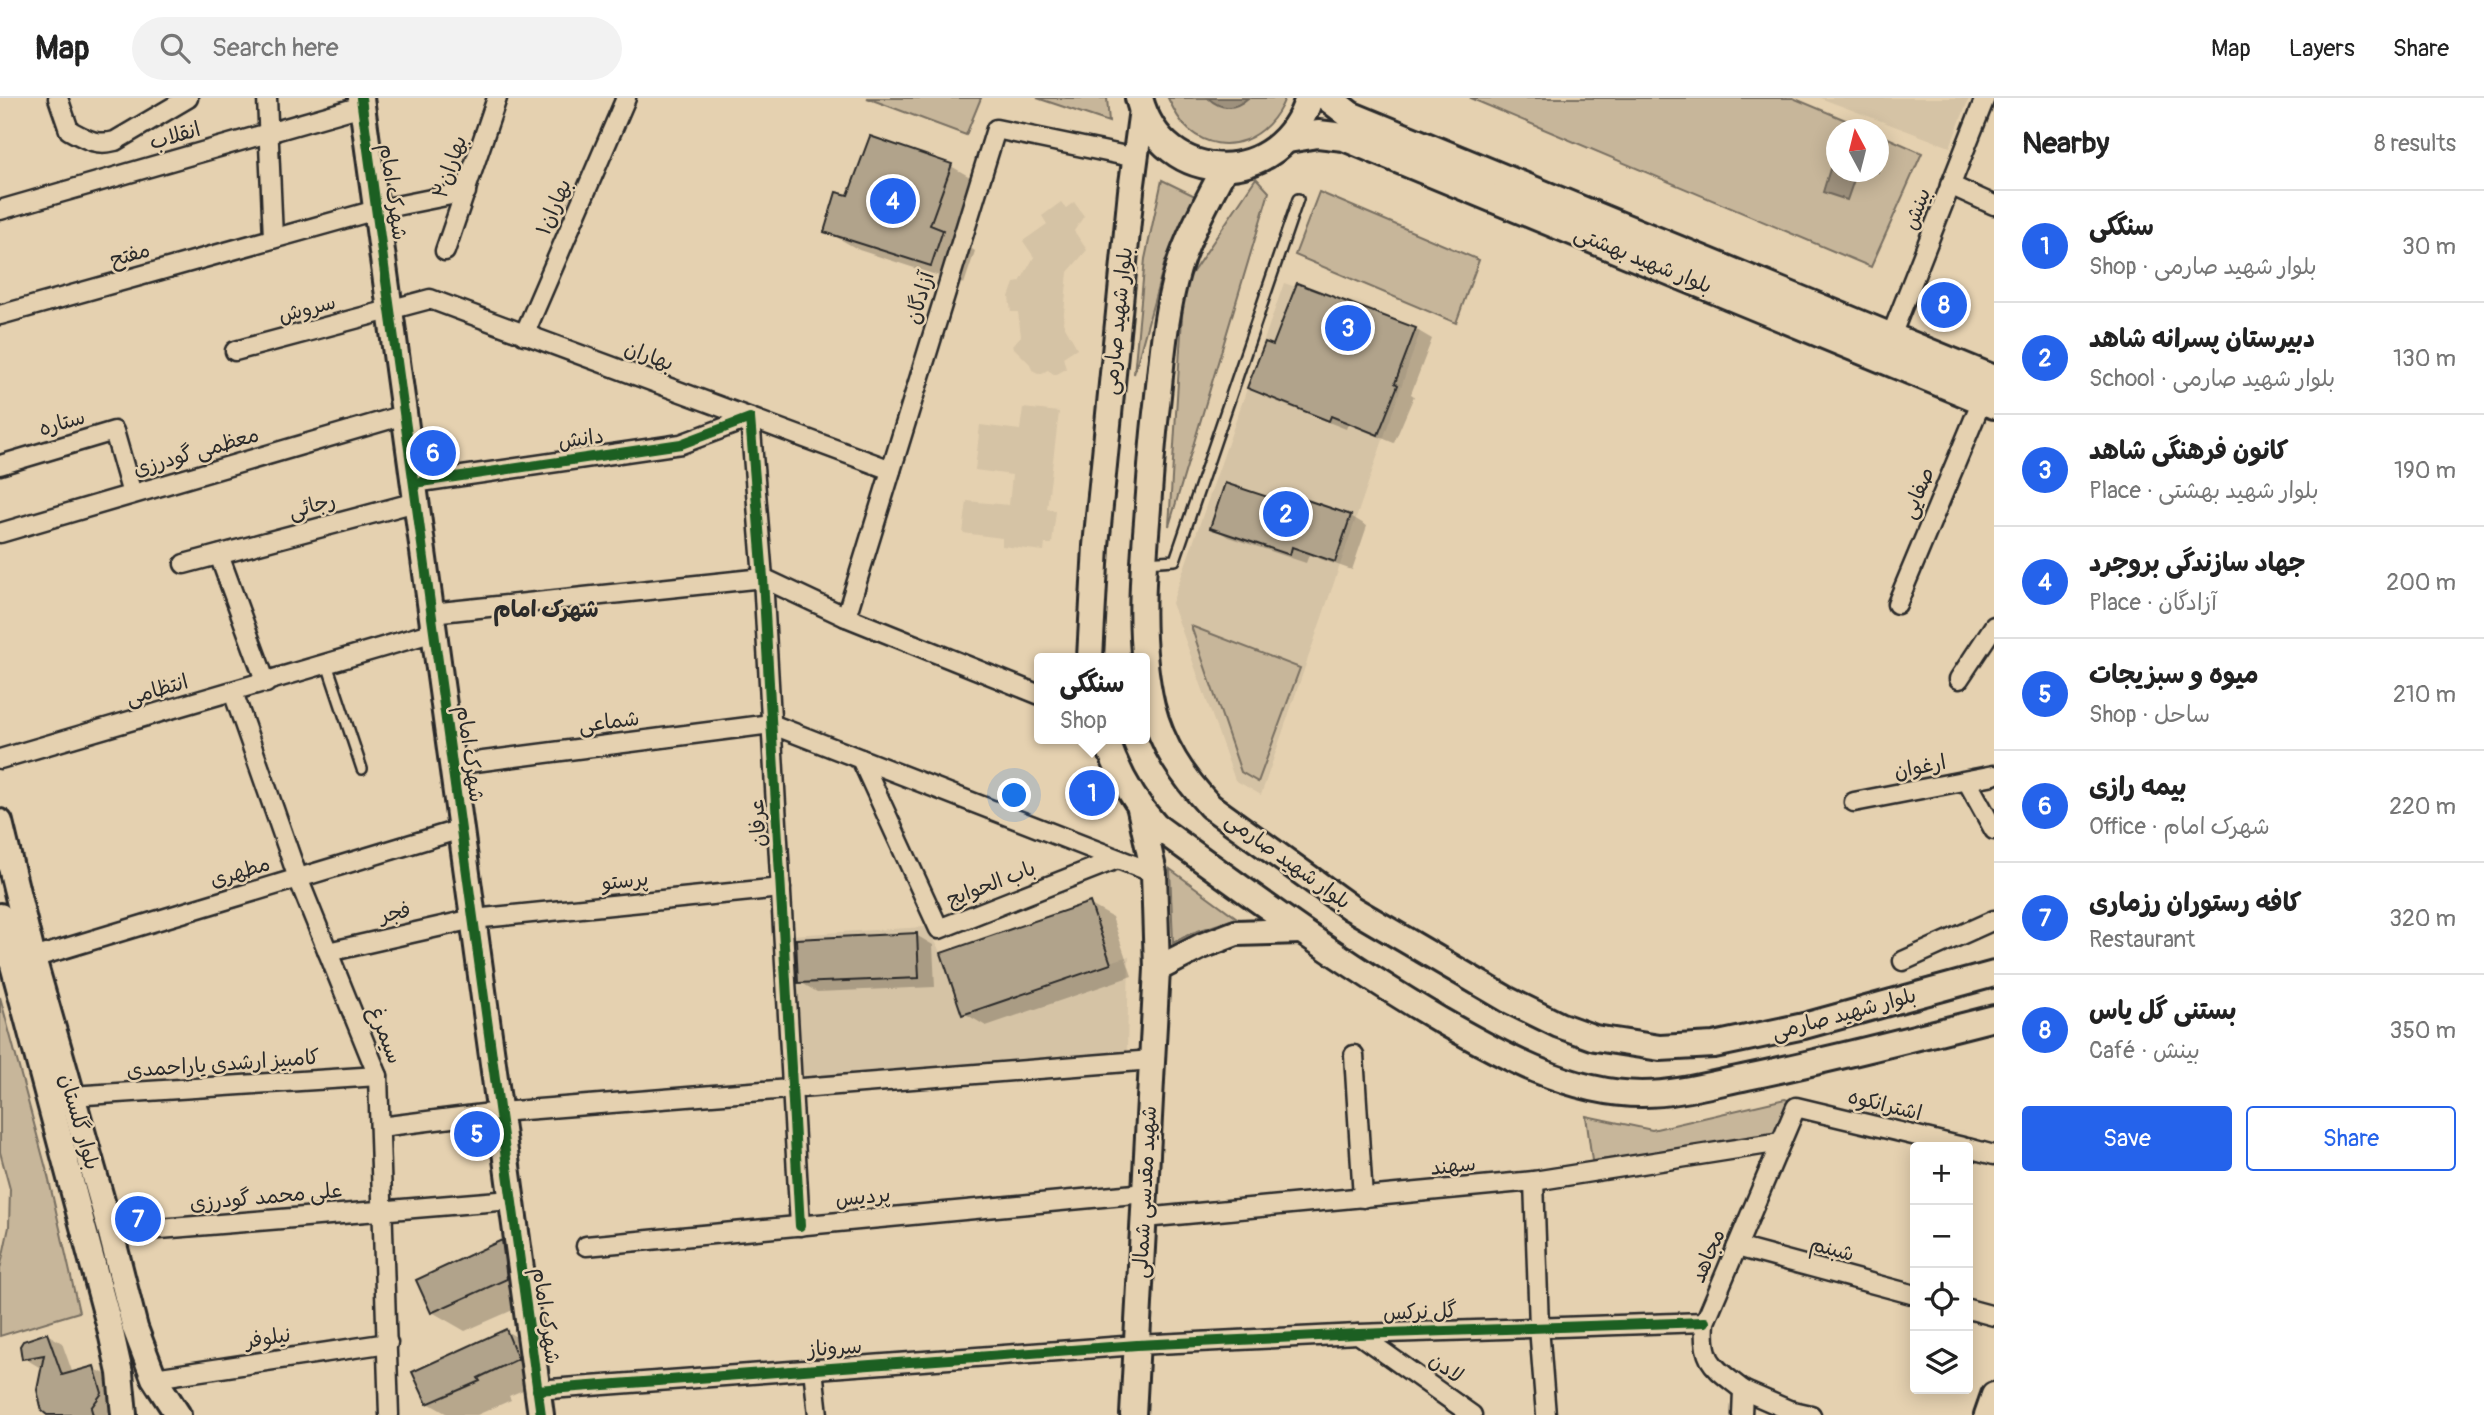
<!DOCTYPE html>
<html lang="en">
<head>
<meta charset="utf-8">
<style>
  :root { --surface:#fff; --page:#f2f2f2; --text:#222; --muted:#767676; --line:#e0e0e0; --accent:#2563eb }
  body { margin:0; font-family:Pangolin,"Playpen Sans Arabic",sans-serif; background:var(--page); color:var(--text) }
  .controls { position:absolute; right:21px; bottom:21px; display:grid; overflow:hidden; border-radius:7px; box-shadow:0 4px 18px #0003 }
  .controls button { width:63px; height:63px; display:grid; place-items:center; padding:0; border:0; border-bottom:2px solid var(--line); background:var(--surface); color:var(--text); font:35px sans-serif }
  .compass { position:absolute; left:1826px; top:21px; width:63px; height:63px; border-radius:50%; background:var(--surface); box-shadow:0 4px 18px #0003; rotate:353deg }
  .you { position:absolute; left:1015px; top:698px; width:24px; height:24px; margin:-18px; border:5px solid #fff; border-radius:50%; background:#1a73e8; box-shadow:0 0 0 10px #1a73e833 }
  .badge { display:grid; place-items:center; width:46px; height:46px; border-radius:50%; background:var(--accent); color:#fff; font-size:23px; font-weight:700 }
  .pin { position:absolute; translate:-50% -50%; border:4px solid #fff; box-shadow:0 2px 7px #0006 }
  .popup { position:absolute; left:1034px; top:555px; width:116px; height:91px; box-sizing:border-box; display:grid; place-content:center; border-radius:7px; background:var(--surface); filter:drop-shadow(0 2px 5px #0005); font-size:23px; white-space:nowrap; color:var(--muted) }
  .popup b { font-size:26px; color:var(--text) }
  .popup::after { content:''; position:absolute; left:50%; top:100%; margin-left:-14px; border:14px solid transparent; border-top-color:var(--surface) }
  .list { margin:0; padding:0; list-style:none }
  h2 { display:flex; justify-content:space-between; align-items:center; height:91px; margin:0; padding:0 28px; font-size:30px }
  h2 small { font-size:23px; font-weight:400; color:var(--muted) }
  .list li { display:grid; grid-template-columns:46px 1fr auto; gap:21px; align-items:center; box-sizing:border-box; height:112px; padding:0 28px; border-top:2px solid var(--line) }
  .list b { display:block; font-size:26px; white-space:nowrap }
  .list p { margin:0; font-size:23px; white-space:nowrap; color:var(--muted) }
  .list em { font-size:23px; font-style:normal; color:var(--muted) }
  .actions { display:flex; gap:14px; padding:21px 28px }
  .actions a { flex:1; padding:16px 0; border:2px solid var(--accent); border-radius:7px; text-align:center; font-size:24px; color:var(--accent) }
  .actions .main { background:var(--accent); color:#fff }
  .icon { flex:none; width:38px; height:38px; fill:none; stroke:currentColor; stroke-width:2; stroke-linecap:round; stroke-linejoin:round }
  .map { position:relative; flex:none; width:1994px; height:1317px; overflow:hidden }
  header { display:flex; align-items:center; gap:42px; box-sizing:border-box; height:98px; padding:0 35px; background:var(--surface); border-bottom:2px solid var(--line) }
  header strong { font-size:33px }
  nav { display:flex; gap:38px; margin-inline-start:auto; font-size:24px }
  .search { width:490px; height:63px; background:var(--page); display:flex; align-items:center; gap:18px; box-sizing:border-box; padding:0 24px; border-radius:38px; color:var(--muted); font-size:26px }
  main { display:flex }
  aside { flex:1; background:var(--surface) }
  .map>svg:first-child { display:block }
  .built { fill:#d5c3a5 }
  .green { fill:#c7b69a; stroke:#797062; stroke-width:2 }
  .water { fill:#9e917d; stroke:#70685c; stroke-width:2 }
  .shadow { fill:#0003 }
  .building { fill:#b1a38b; stroke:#2b2b2b; stroke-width:2 }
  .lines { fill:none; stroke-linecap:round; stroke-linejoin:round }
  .lane-casing { stroke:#2b2b2b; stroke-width:14 }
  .street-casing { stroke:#2b2b2b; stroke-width:23 }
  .secondary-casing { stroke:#2b2b2b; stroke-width:30 }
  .primary-casing { stroke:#2b2b2b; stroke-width:32 }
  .lane { stroke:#e5d1b0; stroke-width:9 }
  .street { stroke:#e5d1b0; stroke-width:18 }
  .secondary { stroke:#e5d1b0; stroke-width:24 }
  .primary { stroke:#e5d1b0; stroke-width:26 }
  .cycleway-casing { stroke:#e5d1b0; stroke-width:15 }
  .cycleway { stroke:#1b5e20; stroke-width:10 }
  .labels { text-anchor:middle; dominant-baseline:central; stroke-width:5; stroke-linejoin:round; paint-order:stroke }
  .street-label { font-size:21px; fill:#2b2b2b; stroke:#e5d1b0 }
  .neighbourhood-label { font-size:23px; font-weight:bold; fill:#2b2b2b; stroke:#e5d1b0 }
</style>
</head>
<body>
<header>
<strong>Map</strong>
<div class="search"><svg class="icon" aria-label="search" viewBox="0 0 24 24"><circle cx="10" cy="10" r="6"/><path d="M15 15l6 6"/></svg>Search here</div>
<nav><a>Map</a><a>Layers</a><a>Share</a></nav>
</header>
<main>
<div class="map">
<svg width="1994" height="1317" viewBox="0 0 1994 1317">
  <rect width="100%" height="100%" fill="#e5d1b0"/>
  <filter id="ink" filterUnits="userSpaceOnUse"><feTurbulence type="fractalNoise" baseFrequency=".0143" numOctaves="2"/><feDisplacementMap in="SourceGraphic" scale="14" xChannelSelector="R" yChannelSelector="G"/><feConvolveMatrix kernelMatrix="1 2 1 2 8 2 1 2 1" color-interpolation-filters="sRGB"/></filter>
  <g filter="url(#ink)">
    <g class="built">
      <polygon points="1820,0 1969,0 1950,49"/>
      <polygon points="1061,104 1066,110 1074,104 1084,118 1074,133 1087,152 1068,174 1063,225 1077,250 1063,259 1066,271 1055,277 1048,272 1040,276 1032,272 1030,266 1012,248 1021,238 1018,214 1011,214 1009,199 1014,185 1020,184 1034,159 1023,143 1047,126 1042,118"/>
      <polygon points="1284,185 1416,230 1420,234 1261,697 1235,682 1172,505"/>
      <polygon points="1023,310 1059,314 1047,411 1056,413 1052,446 1045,446 1044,453 1002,448 1002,440 963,435 967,403 1009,407 1012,377 975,372 980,327 1020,332"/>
      <polygon points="925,829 936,845 964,912 1129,858 1127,955 803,979 792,837"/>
    </g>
    <g class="green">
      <polygon points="867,0 981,0 966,37"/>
      <polygon points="1037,0 1107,0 1109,24"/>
      <path d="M1168 0H1285C1270 40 1225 62 1189 32 1179 23 1174 12 1168 0Z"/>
      <polygon points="1470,0 1793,0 1867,31 1836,32 1836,74 1878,74 1879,36 1922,55 1871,169"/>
      <polygon points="1256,80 1269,94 1169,428 1184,187"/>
      <polygon points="1162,82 1195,98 1165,163 1134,276 1145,161"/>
      <polygon points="1319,94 1479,162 1456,225 1295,157"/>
      <polygon points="1191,528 1300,570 1258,684 1241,674"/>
      <polygon points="1170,771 1237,820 1192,835 1173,845"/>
      <polygon points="0,899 48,1078 79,1214 0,1238 0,1171 9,1129 10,1091 0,1054"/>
      <polygon points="1785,1001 1794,1004 1775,1040 1592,1063 1586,1018 1652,1032"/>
    </g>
    <g class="water">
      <path d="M1208 0H1248C1235 12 1221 12 1208 0Z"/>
      <polygon points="1830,71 1855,79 1847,102 1823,94"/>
    </g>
    <g class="shadow">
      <polygon points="951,68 984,87 963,145 975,153 964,186 859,152 826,133"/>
      <polygon points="1415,231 1432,241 1411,296 1414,298 1394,345 1348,326 1346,331 1265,299 1249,289 1274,249"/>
      <polygon points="1298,401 1351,418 1367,428 1352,472 1309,457 1306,465 1228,439 1212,429 1293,409"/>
      <polygon points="1089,806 1112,819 1132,878 986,928 964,915"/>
      <polygon points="916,837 933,847 935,889 817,894 800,884"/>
      <polygon points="502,1144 534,1163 540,1200 465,1233 432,1214"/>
      <polygon points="506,1233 539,1252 551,1280 509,1298 511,1302 477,1317 449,1317 428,1305"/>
      <polygon points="47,1236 62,1245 73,1276 93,1270 109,1278 116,1304 107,1317 50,1317 44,1268 39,1269 24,1260"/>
    </g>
    <g class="building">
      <polygon points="870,38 952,66 930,127 943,132 931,168 824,134 836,94 848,97"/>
      <polygon points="1297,185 1416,230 1395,285 1398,287 1378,337 1331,318 1329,323 1247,290 1265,244 1273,247"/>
      <polygon points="1225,385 1292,407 1298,399 1351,417 1335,464 1292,449 1290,457 1210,430"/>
      <polygon points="1090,804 1111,866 962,917 941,855"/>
      <polygon points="917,835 919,880 798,885 796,841"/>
      <polygon points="502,1142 507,1181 431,1215 416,1182"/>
      <polygon points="506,1231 518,1261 478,1280 480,1283 427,1306 412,1274"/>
      <polygon points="47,1235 62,1277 94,1268 102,1295 91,1310 93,1317 47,1317 42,1313 37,1292 44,1257 22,1261 20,1248 23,1243"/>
    </g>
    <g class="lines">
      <defs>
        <g id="lane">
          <polyline points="1145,464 1175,462 1298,101"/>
          <polyline points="327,566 362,671"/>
        </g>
        <g id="street">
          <path d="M58 0 69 32C86 41 96 48 115 43L188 0"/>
          <polyline points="267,0 273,140"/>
          <polyline points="1950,87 1994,107"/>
          <polyline points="0,112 362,8"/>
          <polyline points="445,153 497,0"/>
          <polyline points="0,217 376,112 466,94"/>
          <polyline points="524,237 626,0"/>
          <polyline points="1891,238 1985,0"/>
          <polyline points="235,253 430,201 891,372"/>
          <polyline points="0,367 114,333 132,396"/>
          <polyline points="414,385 681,346 750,320 763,480 800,1128"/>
          <polyline points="0,435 404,317"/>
          <polyline points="219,457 266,585"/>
          <polyline points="184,466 416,404"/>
          <polyline points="1897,506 1982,302"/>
          <polyline points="431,515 763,480 846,519 1040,597"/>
          <polyline points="846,519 996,31 1136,60"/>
          <polyline points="1959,581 1994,528"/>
          <polyline points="233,594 298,780 378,978 389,1317"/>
          <polyline points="0,661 434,534"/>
          <polyline points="861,661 939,831 1117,761"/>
          <polyline points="452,667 771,626 1154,775"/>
          <polyline points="1967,683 1994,732"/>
          <polyline points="1854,704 1994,677"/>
          <polyline points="328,854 473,821 781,790"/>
          <polyline points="33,860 461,731"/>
          <polyline points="1903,863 1994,822"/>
          <polyline points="1354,957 1363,1100"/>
          <polyline points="71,998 378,978"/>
          <polyline points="380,1029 499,1014 1152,962"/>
          <polyline points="1968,1050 1994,1057"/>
          <polyline points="1534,1083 1781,1044"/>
          <polyline points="1144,1120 1534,1083 1539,1229 1546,1317"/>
          <polyline points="111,1135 511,1102"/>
          <polyline points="586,1148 1145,1095"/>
          <polyline points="1737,1149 1915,1197"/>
          <polyline points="1968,1211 1994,1218"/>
          <polyline points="1358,1236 1472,1317"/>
          <polyline points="813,1271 818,1317"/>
          <polyline points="154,1280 388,1245"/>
          <polyline points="537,1292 1137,1247 1358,1236 1705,1224"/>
          <polyline points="1743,1292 1789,1312 1811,1317"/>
          <path d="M1742 1317 1743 1292C1713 1268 1702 1265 1705 1224L1796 1009 1963 1049"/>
        </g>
        <g id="secondary">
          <polyline points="361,0 541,1317"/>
          <path d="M1225 69C1208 102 1189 135 1178 171 1165 215 1162 261 1157 307 1152 346 1150 384 1147 423 1142 484 1138 548 1152 608 1162 648 1183 679 1210 708L1351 810 1508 902 1559 927 1595 940 1660 950 1714 947 1804 928 1994 876"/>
          <polyline points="1090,560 1096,448 1131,93 1142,11"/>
          <path d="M1106 641C1117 673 1133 703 1156 728 1249 796 1341 864 1440 922 1501 957 1570 996 1642 996 1677 996 1712 986 1747 979 1830 962 1912 941 1994 920"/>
          <polyline points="0,724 33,860 111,1135 135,1230 154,1280 178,1317"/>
          <polyline points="0,818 110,1230 120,1275 124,1317"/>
          <polyline points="1157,871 1202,848 1236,835 1300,833"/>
          <polyline points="1133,1317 1157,871 1154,775 1140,711"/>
          <polyline points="1987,1317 1994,1297"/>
        </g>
        <g id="primary">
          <path d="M1139 0C1163 92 1282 91 1309 0"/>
          <polyline points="1328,0 1350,17 1994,281"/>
          <polyline points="1288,41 1318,36 1344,39 1994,307"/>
        </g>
      </defs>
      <use href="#lane" class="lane-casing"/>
      <use href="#street" class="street-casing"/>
      <use href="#secondary" class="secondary-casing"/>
      <use href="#primary" class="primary-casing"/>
      <use href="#lane" class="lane"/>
      <use href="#street" class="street"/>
      <use href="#secondary" class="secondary"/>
      <use href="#primary" class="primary"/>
      <defs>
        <g id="cycleway">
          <polyline points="361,0 541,1317"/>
          <polyline points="414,385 681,346 750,320 763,480 800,1128"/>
          <polyline points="537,1292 1137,1247 1358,1236 1705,1224"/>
        </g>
      </defs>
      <use href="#cycleway" class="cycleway-casing"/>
      <use href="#cycleway" class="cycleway"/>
    </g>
  </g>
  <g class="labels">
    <g class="street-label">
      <text transform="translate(175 38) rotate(-16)">انقلاب</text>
      <text transform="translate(450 69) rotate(-71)">بهاران۲</text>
      <text transform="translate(393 94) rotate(82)">شهرک امام</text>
      <text transform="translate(554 109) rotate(-67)">بهاران۱</text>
      <text transform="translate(1917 111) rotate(-69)">بینش</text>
      <text transform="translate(130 157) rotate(-16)">مفتح</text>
      <text transform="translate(1643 162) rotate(22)">بلوار شهید بهشتی</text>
      <text transform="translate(920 200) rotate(-73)">آزادگان</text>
      <text transform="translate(307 211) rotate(-15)">سروش</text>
      <text transform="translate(1118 223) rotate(-84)">بلوار شهید صارمی</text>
      <text transform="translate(649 258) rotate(20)">بهاران</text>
      <text transform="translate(62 325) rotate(-16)">ستاره</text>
      <text transform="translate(581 341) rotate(-8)">دانش</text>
      <text transform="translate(196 354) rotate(-16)">معظمی گودرزی</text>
      <text transform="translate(1918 395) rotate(-67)">صفایی</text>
      <text transform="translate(312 408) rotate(-15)">رجائی</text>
      <text transform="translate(157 592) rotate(-16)">انتظامی</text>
      <text transform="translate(609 624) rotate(-7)">شماعی</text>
      <text transform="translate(470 656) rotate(82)">شهرک امام</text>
      <text transform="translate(1920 669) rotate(-11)">ارغوان</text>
      <text transform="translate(758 725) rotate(-93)">عرفان</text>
      <text transform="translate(1288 763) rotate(36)">بلوار شهید صارمی</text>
      <text transform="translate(240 774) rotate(-17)">مطهری</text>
      <text transform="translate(625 783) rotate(-6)">پرستو</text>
      <text transform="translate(991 786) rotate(-21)">باب الحوایج</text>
      <text transform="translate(395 815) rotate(-13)">فجر</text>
      <text transform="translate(1844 916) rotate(-15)">بلوار شهید صارمی</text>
      <text transform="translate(385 937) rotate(69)">سیمرغ</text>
      <text transform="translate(223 966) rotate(-4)">کامبیز ارشدی یاراحمدی</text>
      <text transform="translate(1885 1007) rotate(14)">اشترانکوه</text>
      <text transform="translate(79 1024) rotate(74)">بلوار گلستان</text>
      <text transform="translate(1453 1068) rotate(-6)">سهند</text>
      <text transform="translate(1145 1094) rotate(-87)">شهید مقدسی شمالی</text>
      <text transform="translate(266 1099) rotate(-5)">علی محمد گودرزی</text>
      <text transform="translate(863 1099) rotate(-5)">پردیس</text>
      <text transform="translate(1832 1151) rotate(15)">شبنم</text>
      <text transform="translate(1708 1158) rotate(-67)">مجاهد</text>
      <text transform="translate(1420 1214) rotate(-2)">گل نرکس</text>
      <text transform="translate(546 1218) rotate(82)">شهرک امام</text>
      <text transform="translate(268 1240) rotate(-9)">نیلوفر</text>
      <text transform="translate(835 1250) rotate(-4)">سروناز</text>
      <text transform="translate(1446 1270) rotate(35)">لادن</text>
    </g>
    <g class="neighbourhood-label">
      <text x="546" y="511">شهرک امام</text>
    </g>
  </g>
</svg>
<div class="controls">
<button>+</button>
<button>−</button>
<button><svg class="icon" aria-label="locate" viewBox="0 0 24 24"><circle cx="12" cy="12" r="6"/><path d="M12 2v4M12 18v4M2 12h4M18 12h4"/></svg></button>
<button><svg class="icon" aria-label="layers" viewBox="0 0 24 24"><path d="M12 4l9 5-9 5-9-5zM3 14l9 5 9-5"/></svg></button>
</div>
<svg class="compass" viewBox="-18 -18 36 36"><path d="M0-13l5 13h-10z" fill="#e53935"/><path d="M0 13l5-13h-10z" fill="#767676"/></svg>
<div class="you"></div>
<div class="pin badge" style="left:1092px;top:695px">1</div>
<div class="popup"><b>سنگکی</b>Shop</div>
<div class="pin badge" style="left:1286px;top:416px">2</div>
<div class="pin badge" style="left:1348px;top:230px">3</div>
<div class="pin badge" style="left:893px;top:103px">4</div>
<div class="pin badge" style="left:477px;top:1036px">5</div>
<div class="pin badge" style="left:433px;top:355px">6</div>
<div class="pin badge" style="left:138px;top:1121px">7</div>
<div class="pin badge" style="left:1944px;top:207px">8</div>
</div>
<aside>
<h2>Nearby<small>8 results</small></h2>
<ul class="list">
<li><span class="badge">1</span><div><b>سنگکی</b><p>Shop · بلوار شهید صارمی</p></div><em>30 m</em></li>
<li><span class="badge">2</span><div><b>دبیرستان پسرانه شاهد</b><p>School · بلوار شهید صارمی</p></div><em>130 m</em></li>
<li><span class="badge">3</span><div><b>کانون فرهنگی شاهد</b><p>Place · بلوار شهید بهشتی</p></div><em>190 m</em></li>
<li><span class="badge">4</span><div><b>جهاد سازندگی بروجرد</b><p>Place · آزادگان</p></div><em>200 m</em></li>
<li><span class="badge">5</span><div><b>میوه و سبزیجات</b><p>Shop · ساحل</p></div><em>210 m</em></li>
<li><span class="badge">6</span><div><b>بیمه رازی</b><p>Office · شهرک امام</p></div><em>220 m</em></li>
<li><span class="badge">7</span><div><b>کافه رستوران رزماری</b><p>Restaurant</p></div><em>320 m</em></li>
<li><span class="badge">8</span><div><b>بستنی گل یاس</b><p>Café · بینش</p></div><em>350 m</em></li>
</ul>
<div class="actions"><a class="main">Save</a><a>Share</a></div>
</aside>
</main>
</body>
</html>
